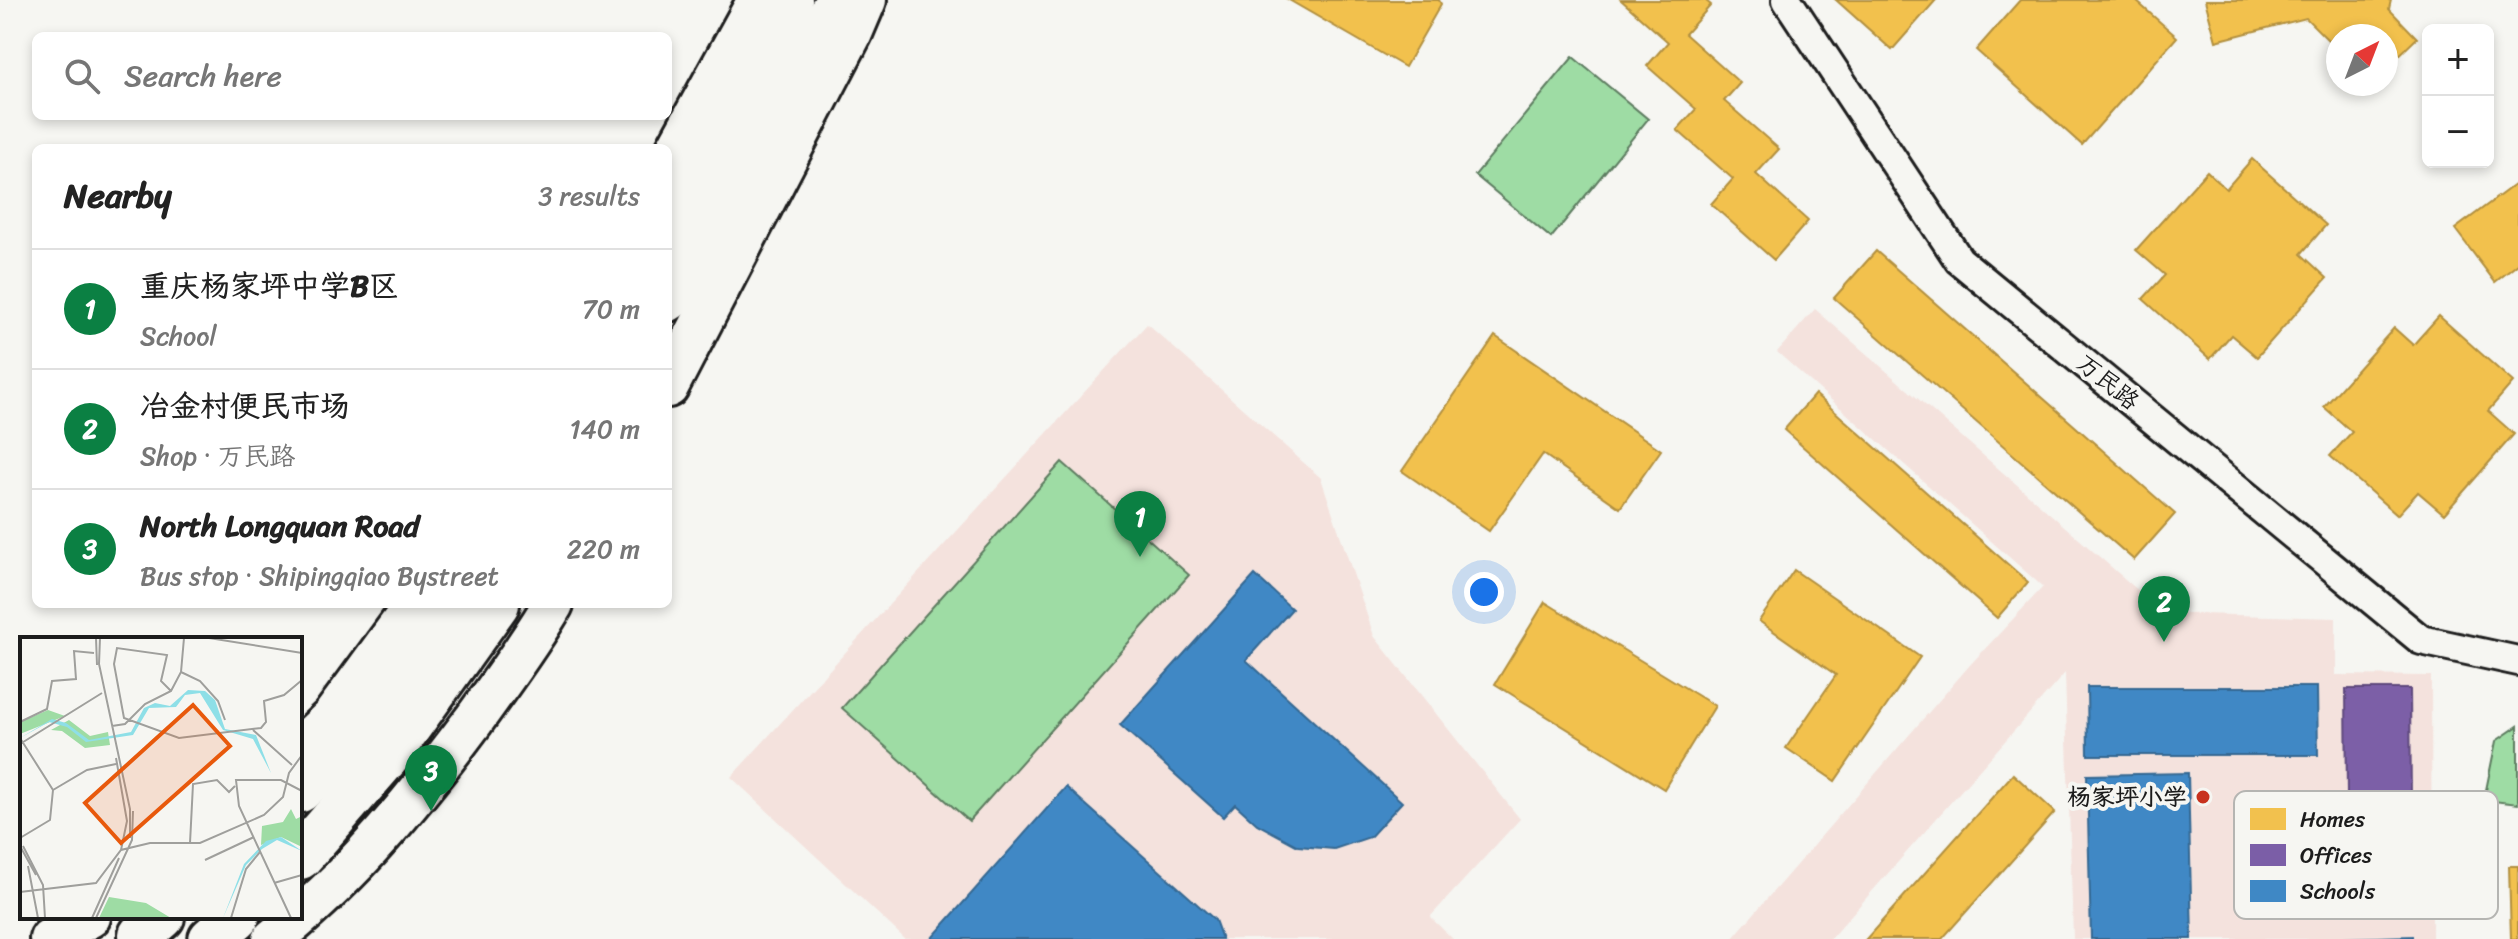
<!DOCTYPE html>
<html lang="en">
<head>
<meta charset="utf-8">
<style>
  :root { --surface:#fff; --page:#f2f2f2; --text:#222; --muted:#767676; --line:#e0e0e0; --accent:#0b8043 }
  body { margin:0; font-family:Sriracha,"LXGW WenKai TC",sans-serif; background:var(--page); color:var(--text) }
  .controls { position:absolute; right:24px; top:24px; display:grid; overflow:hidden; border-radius:12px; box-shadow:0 4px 12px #0003 }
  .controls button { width:72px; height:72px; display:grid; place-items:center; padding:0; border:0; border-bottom:2px solid var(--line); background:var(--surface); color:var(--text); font:40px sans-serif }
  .compass { position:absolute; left:2326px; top:24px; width:72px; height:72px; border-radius:50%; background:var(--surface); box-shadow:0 4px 12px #0003; rotate:42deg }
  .you { position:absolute; left:1484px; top:592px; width:28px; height:28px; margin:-20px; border:6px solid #fff; border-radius:50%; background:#1a73e8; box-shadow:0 0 0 12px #1a73e833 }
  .badge { display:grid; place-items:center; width:52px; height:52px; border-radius:50%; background:var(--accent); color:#fff; font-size:26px; font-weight:700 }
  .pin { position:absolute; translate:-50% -66px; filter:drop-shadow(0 2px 4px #0008) }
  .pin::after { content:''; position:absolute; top:42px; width:28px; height:24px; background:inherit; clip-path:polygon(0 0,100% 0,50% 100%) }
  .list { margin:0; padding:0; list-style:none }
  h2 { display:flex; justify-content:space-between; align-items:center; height:104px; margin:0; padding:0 32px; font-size:34px }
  h2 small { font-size:26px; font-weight:400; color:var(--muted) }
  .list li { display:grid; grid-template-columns:52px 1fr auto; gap:24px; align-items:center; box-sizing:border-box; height:120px; padding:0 32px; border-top:2px solid var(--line) }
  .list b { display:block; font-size:30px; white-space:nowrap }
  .list p { margin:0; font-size:26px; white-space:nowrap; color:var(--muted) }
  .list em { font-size:26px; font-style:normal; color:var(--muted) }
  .icon { flex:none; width:44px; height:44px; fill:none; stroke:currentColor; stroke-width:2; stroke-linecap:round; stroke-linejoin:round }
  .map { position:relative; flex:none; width:2518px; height:939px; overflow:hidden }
  .search { position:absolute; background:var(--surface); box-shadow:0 4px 12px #0003; left:32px; top:32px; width:640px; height:88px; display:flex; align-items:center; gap:20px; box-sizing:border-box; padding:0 28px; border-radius:12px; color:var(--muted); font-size:30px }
  .panel { position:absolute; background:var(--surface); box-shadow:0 4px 12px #0003; left:32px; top:144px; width:640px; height:464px; border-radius:12px }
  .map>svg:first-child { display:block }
  .built { fill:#f4e2dd }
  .green { fill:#9edca4; stroke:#5d7c60; stroke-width:2 }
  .homes { fill:#f2c14e; stroke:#b2903f; stroke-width:2 }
  .offices { fill:#7b5ea7; stroke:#5e4a7d; stroke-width:2 }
  .schools { fill:#3f88c5; stroke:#346892; stroke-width:2 }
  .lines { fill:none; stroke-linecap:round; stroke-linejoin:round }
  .street-casing { stroke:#1c1c1c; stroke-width:34 }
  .secondary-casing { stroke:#1c1c1c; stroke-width:46 }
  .primary-casing { stroke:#1c1c1c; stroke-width:50 }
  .street { stroke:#f6f6f2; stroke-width:28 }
  .secondary { stroke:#f6f6f2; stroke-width:40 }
  .primary { stroke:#f6f6f2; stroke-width:44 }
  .poi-dot { fill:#c8321e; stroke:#f6f6f2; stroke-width:3 }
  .labels { text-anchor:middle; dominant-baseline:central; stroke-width:8; stroke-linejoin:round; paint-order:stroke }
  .street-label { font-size:24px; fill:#1c1c1c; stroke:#f6f6f2 }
  .poi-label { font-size:24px; font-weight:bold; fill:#1c1c1c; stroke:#f6f6f2; text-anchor:end }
  .inset-road { fill:none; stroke:#9f9f9c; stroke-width:2 }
  .view { fill:#e8590c; fill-opacity:0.15; stroke:#e8590c; stroke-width:4 }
  .inset-edge { fill:none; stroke:#1c1c1c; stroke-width:4 }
  .key { fill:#f6f6f2; stroke:#b5b5b2; stroke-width:2 }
  .key-label { font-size:22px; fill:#1c1c1c }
</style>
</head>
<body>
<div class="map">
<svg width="2518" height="939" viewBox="0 0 2518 939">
  <rect width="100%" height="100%" fill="#f6f6f2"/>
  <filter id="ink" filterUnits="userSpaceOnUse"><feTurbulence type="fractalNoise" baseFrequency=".0125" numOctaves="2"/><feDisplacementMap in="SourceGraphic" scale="16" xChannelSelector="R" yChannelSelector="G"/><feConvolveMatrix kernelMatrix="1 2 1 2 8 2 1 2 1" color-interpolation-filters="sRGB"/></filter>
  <g filter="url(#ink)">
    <g class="built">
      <polygon points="1815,309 2164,613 2336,618 2336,675 2431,676 2432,939 2073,939 2065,673 1830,939 1732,939 1969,666 2043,587 1777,352"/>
      <polygon points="1147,324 1321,478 1374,636 1520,819 1430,917 1453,939 905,939 731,777"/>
    </g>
    <g class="green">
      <polygon points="1573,57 1648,119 1551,238 1475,175"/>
      <polygon points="1062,462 1189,575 969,821 842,708"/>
      <polygon points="2518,726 2518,804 2484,800 2496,741"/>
    </g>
    <g class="homes">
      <polygon points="1289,0 1439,0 1441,4 1405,67"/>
      <polygon points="1621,0 1705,0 1711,5 1685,34 1740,83 1724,101 1779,149 1756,174 1808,221 1774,260 1711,204 1733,179 1677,130 1696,109 1647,66 1668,42"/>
      <polygon points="1836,0 1936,0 1892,50"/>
      <polygon points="2020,0 2135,0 2177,37 2082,145 1976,50"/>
      <polygon points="2205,0 2391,0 2389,9 2417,38 2386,68 2386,36 2338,36 2338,50 2306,18 2216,41"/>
      <polygon points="2252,159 2326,225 2301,254 2327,278 2257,357 2231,335 2210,359 2143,299 2165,275 2136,250 2207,171 2226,189"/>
      <polygon points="2518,182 2518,264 2495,282 2455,229"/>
      <polygon points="1876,251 2175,514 2134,560 1834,298"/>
      <polygon points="2439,316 2513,382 2488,411 2514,434 2444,514 2418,492 2397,515 2330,456 2352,432 2324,407 2394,328 2413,345"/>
      <polygon points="1495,336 1661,450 1620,508 1543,454 1489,531 1402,471"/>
      <polygon points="1815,394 2028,582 1997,618 1784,430"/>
      <polygon points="1794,570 1920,657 1835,781 1786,748 1836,675 1759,621"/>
      <polygon points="1545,602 1715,706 1664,789 1495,684"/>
      <polygon points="2013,774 2055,812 1942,939 1866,939"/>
      <polygon points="2509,866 2518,866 2518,939 2511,939"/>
    </g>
    <polygon class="offices" points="2346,689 2410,689 2412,909 2348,910"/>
    <g class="schools">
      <polygon points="1255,575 1292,609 1246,660 1402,802 1370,837 1334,849 1298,846 1257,824 1235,804 1223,817 1120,725"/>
      <polygon points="2087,687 2317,687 2318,755 2088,755"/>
      <polygon points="2188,773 2192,939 2091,939 2087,775"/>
      <polygon points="1066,787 1215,920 1222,939 931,939"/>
      <polygon points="2413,936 2413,939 2344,939 2344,938"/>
    </g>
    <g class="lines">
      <defs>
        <polyline id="street" points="1787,0 1959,260 2421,640 2518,661"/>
        <g id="secondary">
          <polyline points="668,164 758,0"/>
          <polyline points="668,387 852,33 866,0"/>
          <polyline points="300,747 332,717 415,604"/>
          <polyline points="50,939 90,917"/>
          <path d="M273 939C351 878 415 799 474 720 501 682 530 644 553 604"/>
        </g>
        <g id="primary">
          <polyline points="668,225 790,0"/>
          <polyline points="668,299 807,50 839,0"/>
          <polyline points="300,790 363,728 455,604"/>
          <polyline points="300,857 388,756 497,604"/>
          <polyline points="141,935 162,917"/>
          <polyline points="211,939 237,917"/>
        </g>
      </defs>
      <use href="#street" class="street-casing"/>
      <use href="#secondary" class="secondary-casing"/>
      <use href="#primary" class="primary-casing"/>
      <use href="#street" class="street"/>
      <use href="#secondary" class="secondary"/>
      <use href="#primary" class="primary"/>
    </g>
  </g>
  <circle class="poi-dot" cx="2203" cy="797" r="8"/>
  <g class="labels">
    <g class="street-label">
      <text transform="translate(2108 382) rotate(39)">万民路</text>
    </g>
    <g class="poi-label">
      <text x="2187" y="797">杨家坪小学</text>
    </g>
  </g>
  <g transform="translate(20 637)">
    <rect width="282" height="282" fill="#f6f6f2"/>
    <path d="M28 73 45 79 0 97V85ZM49 83 70 99 88 95 90 108 65 111 42 94 31 93ZM271 172 276 182 282 179V210L261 200 241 208 242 189 263 185ZM89 260 126 266 151 281H79Z" fill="#9edca4"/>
    <path d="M168 53 185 54 195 63 205 92 236 98 251 136 233 102 203 93 180 56 165 58 156 70 129 71 113 98 66 105 47 90 29 85 0 101 32 82 46 86 69 103 111 95 124 71 135 66 150 69ZM261 200 282 214 257 203 242 212 226 228 203 281 224 227 246 204Z" fill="#8edfe7"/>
    <path class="inset-road" d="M76 1 77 28M80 1 79 27 110 172V201M189 1 282 16M161 35 180 44 198 64 205 83M151 54 141 44 147 18 97 11 94 27 104 81 159 101 241 91 246 85 244 64 264 58 282 43M0 85 27 72 32 44 56 42 54 14 74 16M92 89 105 87 125 67 151 54 161 35 164 1M233 93 272 128M0 101 33 153 30 183 0 201M0 107 82 56M96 121 107 184 101 213M33 153 67 133 96 127M170 206 173 147 197 143 209 155 215 149M0 209 16 238M3 209 23 248 25 281M185 223 234 200M8 229 18 281M254 246 282 238M0 255 76 246 101 213 130 206H180L244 178 263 160 269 136 282 118M72 281 99 221M76 281 112 203 113 174M211 281 226 232 240 215M271 281 219 169 216 143H261L282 154"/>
    <path class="view" d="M173 68 210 109 101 206 65 166Z"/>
    <rect width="282" height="282" class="inset-edge"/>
  </g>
  <rect x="2234" y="791" width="264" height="128" rx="12" class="key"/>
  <rect x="2250" y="808" width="36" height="22" fill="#f2c14e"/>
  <rect x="2250" y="844" width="36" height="22" fill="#7b5ea7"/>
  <rect x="2250" y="880" width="36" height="22" fill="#3f88c5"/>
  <g class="key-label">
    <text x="2300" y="827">Homes</text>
    <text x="2300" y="863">Offices</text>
    <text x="2300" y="899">Schools</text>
  </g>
</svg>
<div class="controls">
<button>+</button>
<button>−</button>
</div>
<svg class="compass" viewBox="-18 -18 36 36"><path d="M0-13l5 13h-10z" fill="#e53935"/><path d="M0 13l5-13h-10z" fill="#767676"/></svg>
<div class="you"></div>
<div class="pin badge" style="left:1140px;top:557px">1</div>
<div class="pin badge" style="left:2164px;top:642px">2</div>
<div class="pin badge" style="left:431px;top:811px">3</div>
<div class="search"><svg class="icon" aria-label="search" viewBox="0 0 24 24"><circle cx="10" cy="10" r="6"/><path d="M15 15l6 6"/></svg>Search here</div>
<section class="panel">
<h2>Nearby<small>3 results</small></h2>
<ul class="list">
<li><span class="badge">1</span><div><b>重庆杨家坪中学B区</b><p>School</p></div><em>70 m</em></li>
<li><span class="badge">2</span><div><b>冶金村便民市场</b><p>Shop · 万民路</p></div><em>140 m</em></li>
<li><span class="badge">3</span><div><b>North Longquan Road</b><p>Bus stop · Shipingqiao Bystreet</p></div><em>220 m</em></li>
</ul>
</section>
</div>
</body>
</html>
